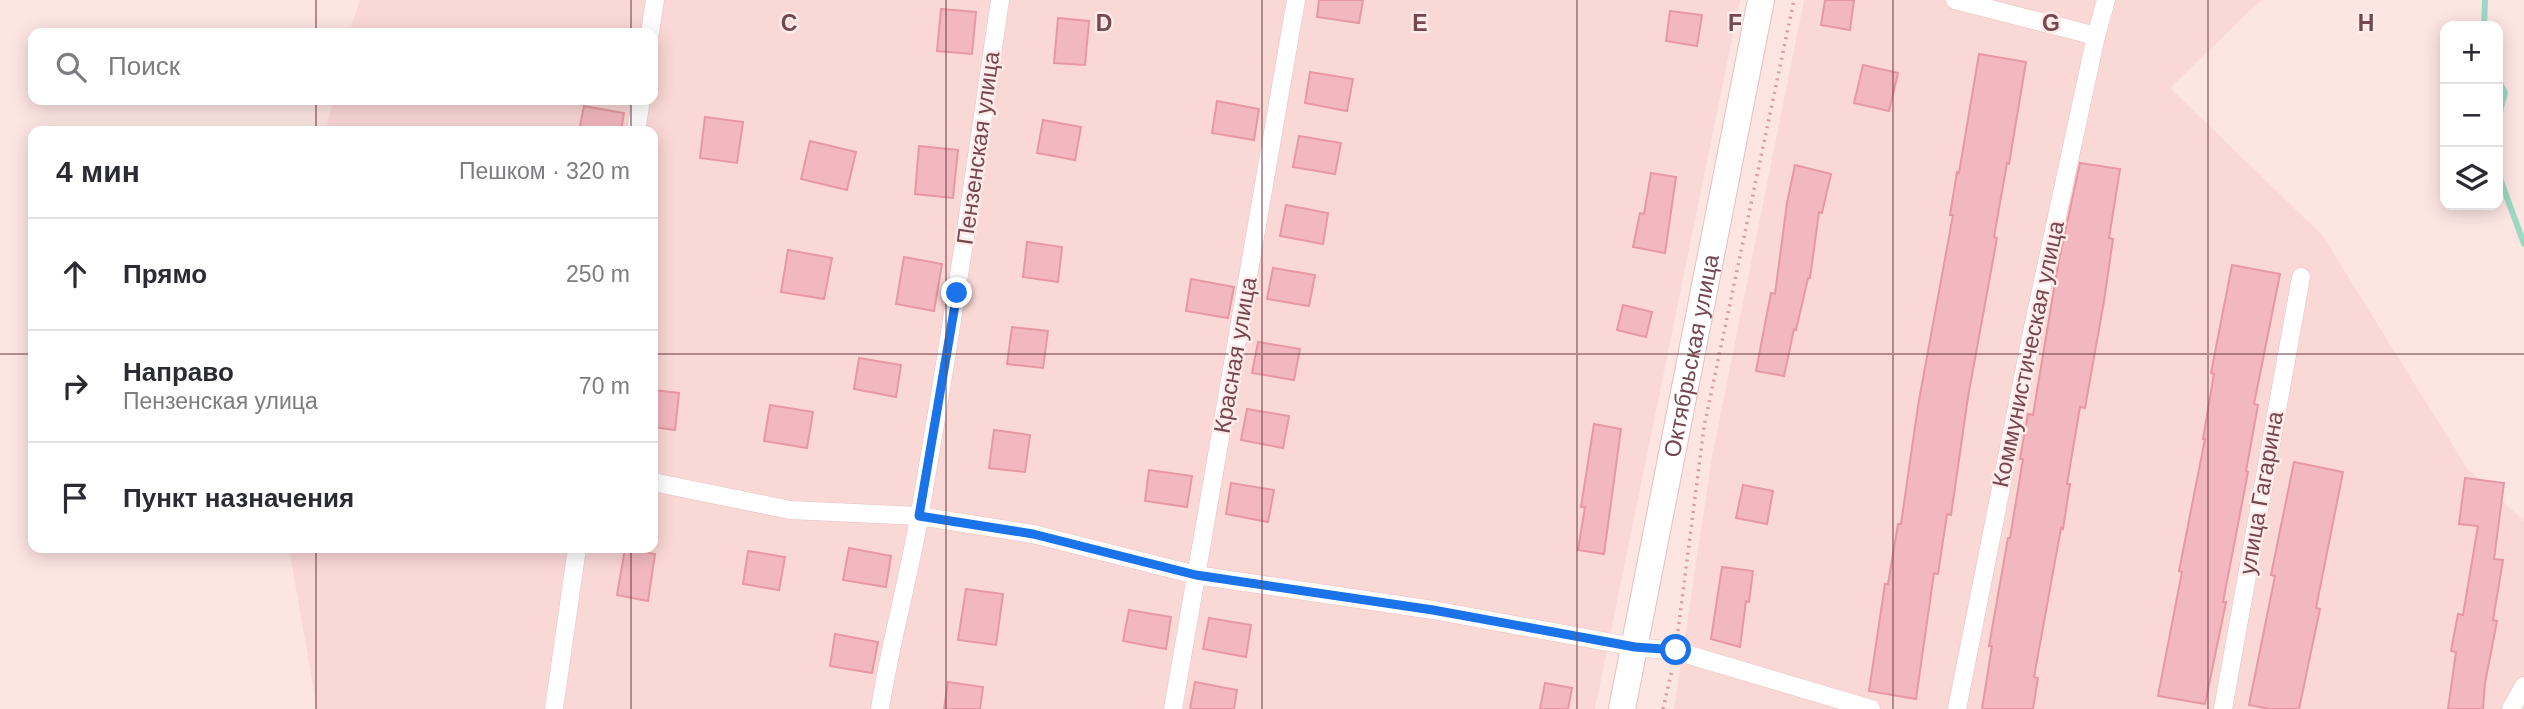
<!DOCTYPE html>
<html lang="ru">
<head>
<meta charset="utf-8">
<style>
  :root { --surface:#fff; --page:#f7f7f7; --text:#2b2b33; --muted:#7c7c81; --line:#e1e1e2 }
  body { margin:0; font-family:Arial,sans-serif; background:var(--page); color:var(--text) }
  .controls { position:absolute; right:21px; top:21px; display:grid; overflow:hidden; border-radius:14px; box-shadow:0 4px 18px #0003 }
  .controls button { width:63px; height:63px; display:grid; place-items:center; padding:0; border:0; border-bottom:2px solid var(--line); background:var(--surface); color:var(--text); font:35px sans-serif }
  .stop { position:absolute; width:21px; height:21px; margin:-16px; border:5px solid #1a73e8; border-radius:50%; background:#fff }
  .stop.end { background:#1a73e8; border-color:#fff; box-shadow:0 2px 7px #0008 }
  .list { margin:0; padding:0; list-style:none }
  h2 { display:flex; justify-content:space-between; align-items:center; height:91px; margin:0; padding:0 28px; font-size:30px }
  h2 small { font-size:23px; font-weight:400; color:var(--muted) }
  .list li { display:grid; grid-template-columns:46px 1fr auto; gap:21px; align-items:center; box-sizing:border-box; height:112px; padding:0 28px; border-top:2px solid var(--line) }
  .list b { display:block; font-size:26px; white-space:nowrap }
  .list p { margin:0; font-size:23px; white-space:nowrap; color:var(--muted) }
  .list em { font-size:23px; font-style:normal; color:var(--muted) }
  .icon { flex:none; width:38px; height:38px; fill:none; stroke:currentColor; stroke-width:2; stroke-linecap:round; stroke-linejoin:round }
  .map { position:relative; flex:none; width:2524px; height:709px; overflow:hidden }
  .search { position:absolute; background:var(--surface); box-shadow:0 4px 18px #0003; left:28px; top:28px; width:630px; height:77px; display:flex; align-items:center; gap:18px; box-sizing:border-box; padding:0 24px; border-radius:14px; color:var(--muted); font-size:26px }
  .panel { position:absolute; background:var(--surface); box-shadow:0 4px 18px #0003; left:28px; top:126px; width:630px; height:427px; border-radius:14px }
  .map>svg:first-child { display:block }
  .residential { fill:#fad8d6 }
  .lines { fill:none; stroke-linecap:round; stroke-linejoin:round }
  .stream { stroke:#9cd9c4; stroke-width:6 }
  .building { fill:#f3b8bf; stroke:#e798a2; stroke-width:2 }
  .minor-casing { stroke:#e7c2c4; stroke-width:19 }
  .secondary-casing { stroke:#e9bdbf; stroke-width:28 }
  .path { stroke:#d89ca3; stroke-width:3.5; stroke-dasharray:2 5; stroke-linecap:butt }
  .minor { stroke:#fff; stroke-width:18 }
  .secondary { stroke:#fff; stroke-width:26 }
  .route { stroke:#1a73e8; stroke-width:9 }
  .grid { fill:none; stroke:#75474e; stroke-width:2; stroke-opacity:0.55 }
  .labels { text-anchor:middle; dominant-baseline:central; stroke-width:5; stroke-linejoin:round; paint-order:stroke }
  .street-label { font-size:23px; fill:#75474e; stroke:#ffebe9 }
  .grid-label { font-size:23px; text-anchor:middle; font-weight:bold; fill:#75474e; stroke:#ffebe9; stroke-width:5; stroke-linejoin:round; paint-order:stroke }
</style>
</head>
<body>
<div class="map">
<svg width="2524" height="709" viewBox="0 0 2524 709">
  <rect width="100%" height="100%" fill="#fde5e2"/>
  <g class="residential">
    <polygon points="360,0 1740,0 1595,709 317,709 289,548 653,548 653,131 326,131 333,100 653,100 653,33 349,33"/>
    <polygon points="1804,0 2261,0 2170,88 2322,235 2467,468 2524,521 2524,709 1674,709 1712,457"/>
  </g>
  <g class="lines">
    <g class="stream">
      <polyline points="2484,26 2485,0"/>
      <polyline points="2498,80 2505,93 2498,118"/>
      <polyline points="2498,173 2524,244"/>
    </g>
  </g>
  <g class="building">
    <polygon points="1319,0 1363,0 1359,23 1317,17"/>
    <polygon points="1825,0 1854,0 1850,30 1821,25"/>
    <polygon points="941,9 976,12 972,54 937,51"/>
    <polygon points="1670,11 1702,15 1697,46 1666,41"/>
    <polygon points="1058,18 1089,21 1085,65 1054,63"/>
    <polygon points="1979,54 2026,62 2009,164 2007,163 1994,237 1997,238 1968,397 1951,515 1947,514 1938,574 1934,573 1916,699 1869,691 1885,584 1888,584 1898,524 1901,524 1918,406 1953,215 1950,215 1957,172 1959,173"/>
    <polygon points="1863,65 1898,73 1889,111 1854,103"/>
    <polygon points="1310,72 1353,79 1347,111 1305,103"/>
    <polygon points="1217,101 1259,109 1254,140 1212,133"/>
    <polygon points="584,106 624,113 621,131 579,131"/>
    <polygon points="705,117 743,122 737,163 700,158"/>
    <polygon points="1043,120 1081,127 1075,160 1037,153"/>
    <polygon points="1299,136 1341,143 1335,174 1293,167"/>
    <polygon points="810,141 856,152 847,190 801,179"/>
    <polygon points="919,146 958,150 953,198 915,194"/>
    <polygon points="2080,163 2120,169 2109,238 2113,239 2104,301 2085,408 2080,407 2067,484 2070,484 2063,529 2061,528 2034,677 2038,678 2033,709 1982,709 1992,646 1989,646 2008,538 2010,538 2023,459 2020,459 2028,414 2033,415 2058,265"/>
    <polygon points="1795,165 1831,174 1822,213 1819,212 1810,278 1808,278 1796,330 1794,329 1784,376 1756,371 1771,293 1775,294 1787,203"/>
    <polygon points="1651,173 1676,177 1665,253 1633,247 1640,213 1644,214"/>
    <polygon points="1286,205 1328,213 1323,244 1280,236"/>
    <polygon points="1027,242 1062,247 1058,282 1023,277"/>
    <polygon points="788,250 832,258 824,299 781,292"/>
    <polygon points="904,257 942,264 934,311 896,304"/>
    <polygon points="2232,265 2280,274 2254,404 2258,405 2246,471 2248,472 2223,602 2226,602 2205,704 2158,696 2182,572 2179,571 2205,439 2203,439 2214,374 2211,373"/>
    <polygon points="1273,268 1315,275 1309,306 1267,299"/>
    <polygon points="1191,279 1234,287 1228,318 1186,311"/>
    <polygon points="1623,305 1652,312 1646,337 1617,330"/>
    <polygon points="1012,327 1048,331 1043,368 1007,364"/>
    <polygon points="1258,342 1300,349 1294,380 1252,373"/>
    <polygon points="859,358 901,365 896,397 854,389"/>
    <polygon points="653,390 679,393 675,430 653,427"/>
    <polygon points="770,405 813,412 807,448 764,441"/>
    <polygon points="1247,409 1289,416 1283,448 1241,440"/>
    <polygon points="1594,424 1621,429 1604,554 1578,550 1585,507 1581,507"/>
    <polygon points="994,430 1030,435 1025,472 989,468"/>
    <polygon points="2294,462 2343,472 2316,608 2320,609 2299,709 2270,709 2249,705 2275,576 2271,575"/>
    <polygon points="1149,470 1192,476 1187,507 1145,501"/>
    <polygon points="2465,478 2504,483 2494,559 2503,560 2493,620 2497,621 2485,683 2483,709 2448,709 2456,652 2451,651 2458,614 2463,615 2478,526 2459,524"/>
    <polygon points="1231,483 1274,490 1268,522 1226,514"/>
    <polygon points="1743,485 1773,491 1767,524 1736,518"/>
    <polygon points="849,548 891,556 886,587 843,580"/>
    <polygon points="625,549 655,554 648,601 617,595"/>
    <polygon points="748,551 785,557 779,590 743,584"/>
    <polygon points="1722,567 1753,571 1749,602 1746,601 1740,647 1711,639"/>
    <polygon points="966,589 1003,594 996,645 958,640"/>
    <polygon points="1129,610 1171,617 1166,649 1123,641"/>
    <polygon points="1209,618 1251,625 1246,657 1203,649"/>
    <polygon points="835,634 878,642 872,673 830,666"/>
    <polygon points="948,682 983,687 980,709 944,709"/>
    <polygon points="1195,682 1237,690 1234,709 1190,709"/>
    <polygon points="1545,683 1572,688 1568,709 1540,709"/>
  </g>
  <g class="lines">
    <defs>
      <g id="minor">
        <polyline points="1955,0 2096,36"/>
        <polyline points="650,33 655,0"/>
        <polyline points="636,131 641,100"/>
        <polyline points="653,482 790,510 919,516 1033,534 1196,575 1433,610 1635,647 1676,651 1871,709"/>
        <polyline points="554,709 577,548"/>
        <path d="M880 709C890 643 909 578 920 512 950 342 975 171 1000 0"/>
        <polyline points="1173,709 1296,0"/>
        <polyline points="1957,709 2032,332 2096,36 2106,0"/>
        <polyline points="2223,709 2301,277"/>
        <polyline points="2511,709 2524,686"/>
      </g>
      <g id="secondary">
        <path id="s1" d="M1622 709 1761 0"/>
      </g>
    </defs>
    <use href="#minor" class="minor-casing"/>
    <use href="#secondary" class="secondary-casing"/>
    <g class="path">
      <polyline points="1678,631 1704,427 1794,0"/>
      <polyline points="1663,709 1672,670"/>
    </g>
    <use href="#minor" class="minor"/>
    <use href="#secondary" class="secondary"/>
  </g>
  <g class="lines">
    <polyline class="route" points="957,293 919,516 1033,534 1196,575 1433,610 1635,647 1676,650"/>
  </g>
  <path class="grid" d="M316 0V33M631 0V33M946 0V709M1262 0V709M1577 0V709M1893 0V709M2208 0V709M316 100V131M631 100V131M0 354H33M653 354H2524M316 548V709M631 548V709"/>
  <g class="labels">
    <g class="street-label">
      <text transform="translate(978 148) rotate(-82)">Пензенская улица</text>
      <text transform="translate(2028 354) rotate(-78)">Коммунистическая улица</text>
      <text transform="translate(1235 355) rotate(-80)">Красная улица</text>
      <text stroke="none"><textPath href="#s1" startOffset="360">Октябрьская улица</textPath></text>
      <text transform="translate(2261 493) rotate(-80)">улица Гагарина</text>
    </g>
  </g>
  <g class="grid-label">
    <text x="789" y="31">C</text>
    <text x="1104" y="31">D</text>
    <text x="1420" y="31">E</text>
    <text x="1735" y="31">F</text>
    <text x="2051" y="31">G</text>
    <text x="2366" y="31">H</text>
  </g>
</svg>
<div class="controls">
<button>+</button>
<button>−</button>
<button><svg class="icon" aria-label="layers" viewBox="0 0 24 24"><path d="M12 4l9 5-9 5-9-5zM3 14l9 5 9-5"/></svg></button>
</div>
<div class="stop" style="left:1676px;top:650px"></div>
<div class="stop end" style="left:957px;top:293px"></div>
<div class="search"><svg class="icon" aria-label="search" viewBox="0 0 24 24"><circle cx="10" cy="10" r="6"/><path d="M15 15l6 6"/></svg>Поиск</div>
<section class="panel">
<h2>4 мин<small>Пешком · 320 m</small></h2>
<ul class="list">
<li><svg class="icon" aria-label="ahead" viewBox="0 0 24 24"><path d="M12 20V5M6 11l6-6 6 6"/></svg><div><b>Прямо</b></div><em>250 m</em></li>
<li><svg class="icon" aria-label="right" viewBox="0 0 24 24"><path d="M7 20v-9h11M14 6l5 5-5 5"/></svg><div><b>Направо</b><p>Пензенская улица</p></div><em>70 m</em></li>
<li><svg class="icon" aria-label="arrive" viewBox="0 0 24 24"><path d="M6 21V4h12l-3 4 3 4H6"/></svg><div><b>Пункт назначения</b></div></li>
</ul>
</section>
</div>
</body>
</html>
